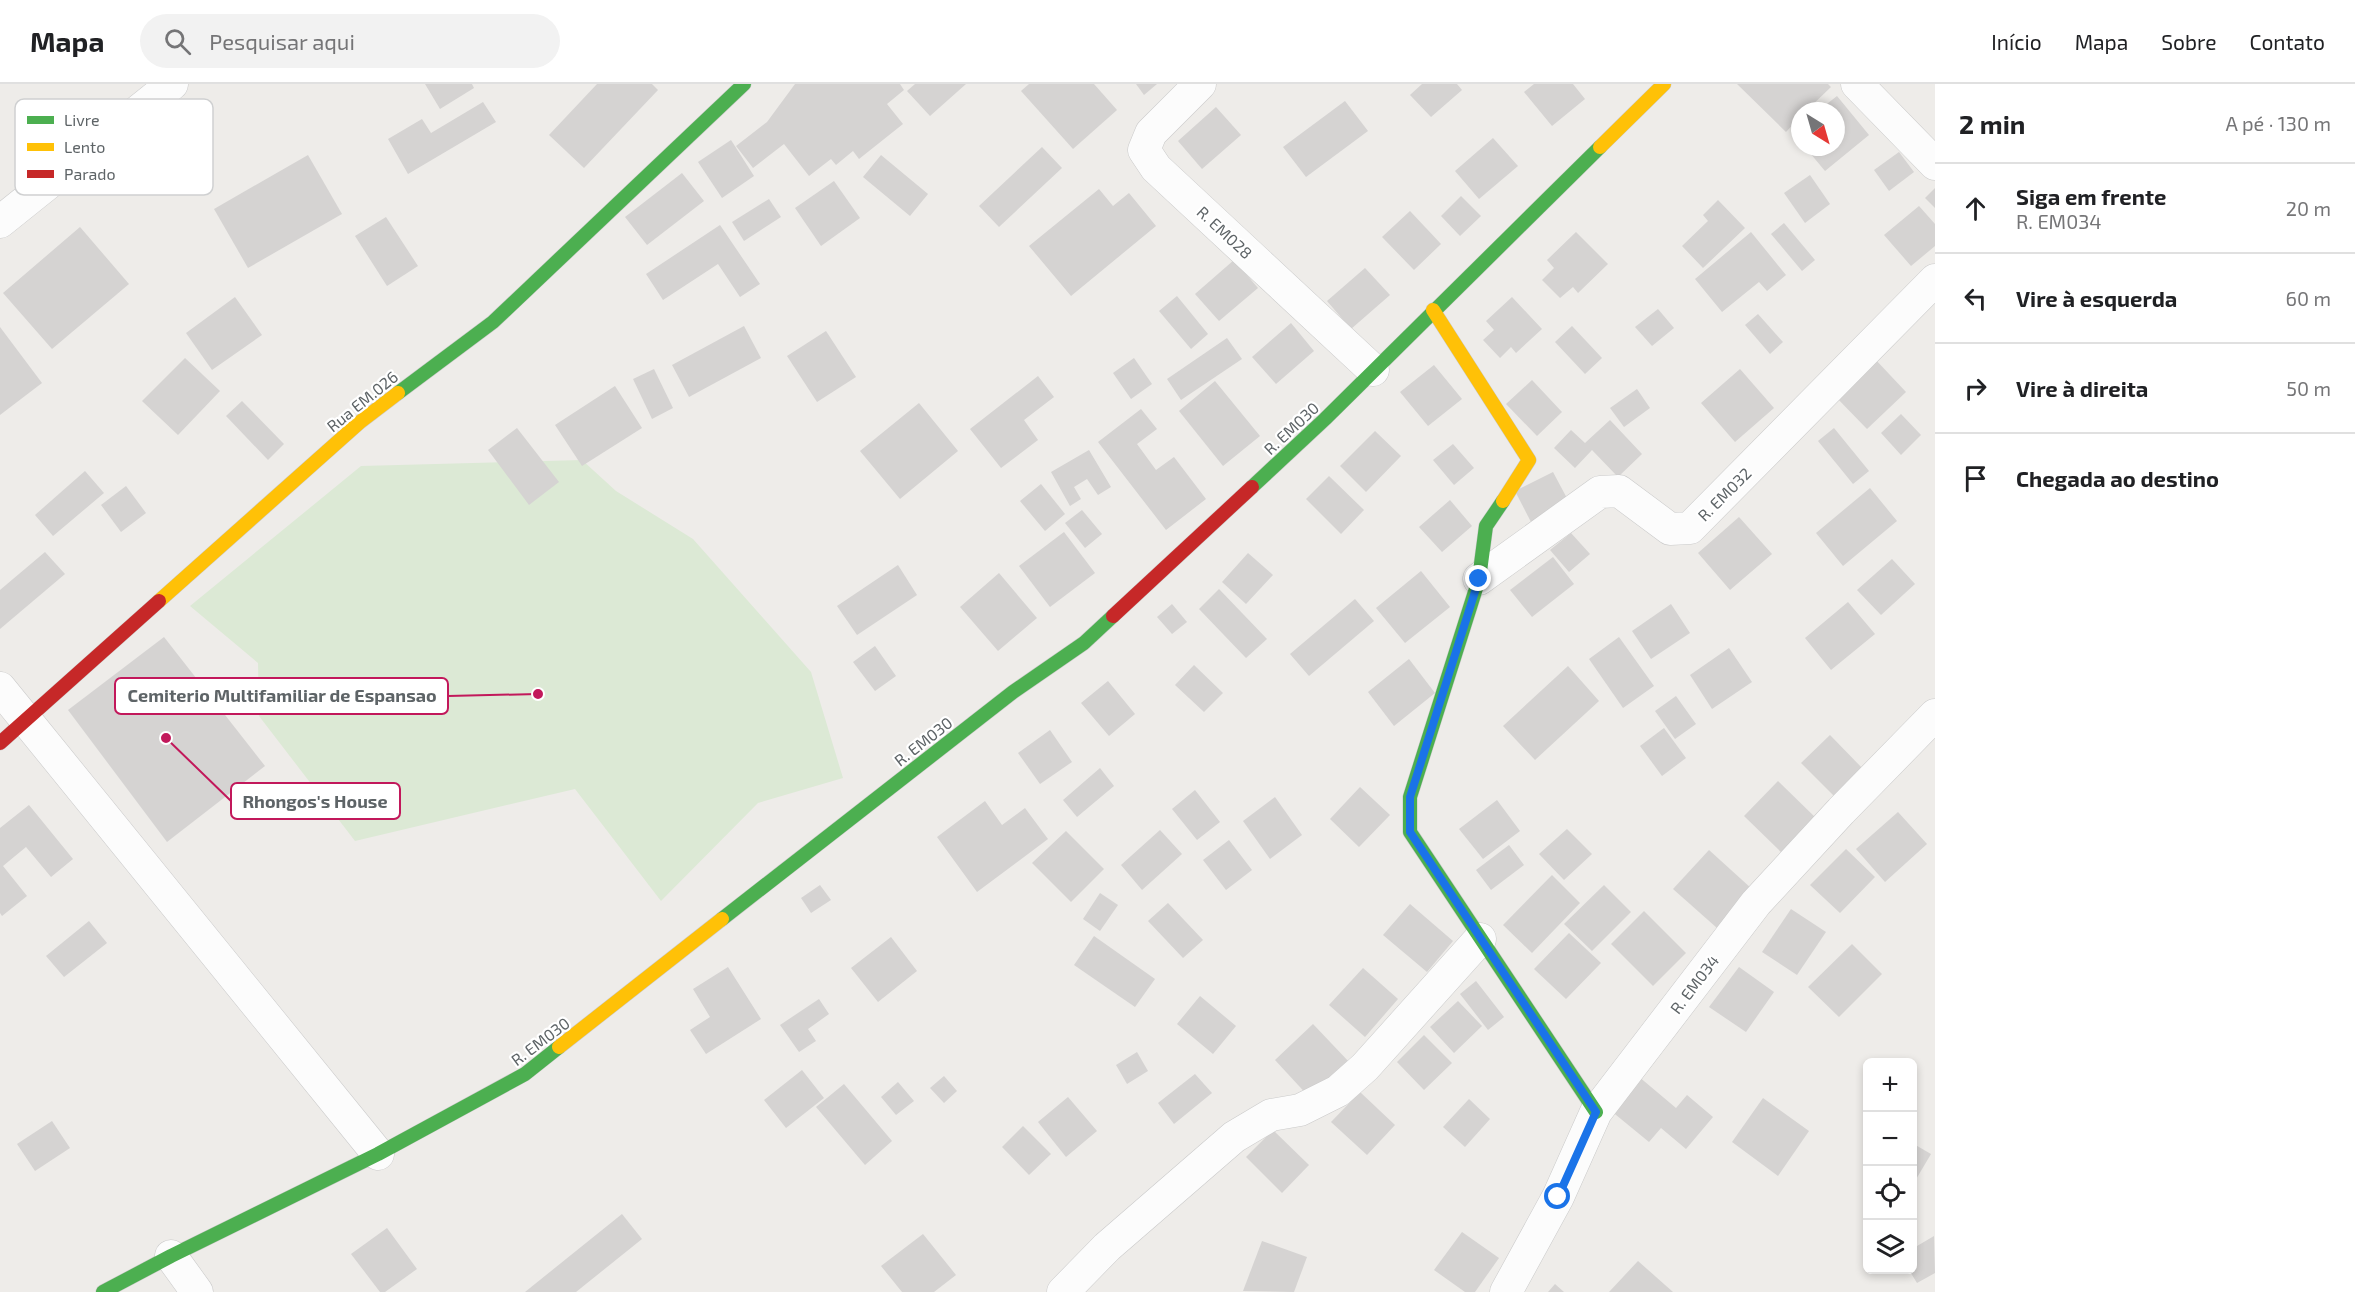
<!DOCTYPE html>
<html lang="pt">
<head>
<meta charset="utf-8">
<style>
  :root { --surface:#fff; --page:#f2f2f2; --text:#202124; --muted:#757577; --line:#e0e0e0 }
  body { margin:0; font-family:"Exo 2",sans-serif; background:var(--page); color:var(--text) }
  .controls { position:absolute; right:18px; bottom:18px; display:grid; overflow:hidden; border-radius:9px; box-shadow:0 3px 9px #0003 }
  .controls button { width:54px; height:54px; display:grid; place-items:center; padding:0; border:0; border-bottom:2px solid var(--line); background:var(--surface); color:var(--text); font:30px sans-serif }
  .compass { position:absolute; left:1791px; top:18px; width:54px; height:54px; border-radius:50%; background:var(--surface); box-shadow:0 3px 9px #0003; rotate:143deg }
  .stop { position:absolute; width:18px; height:18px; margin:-14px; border:4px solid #1a73e8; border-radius:50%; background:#fff }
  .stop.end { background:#1a73e8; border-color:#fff; box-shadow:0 2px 6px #0008 }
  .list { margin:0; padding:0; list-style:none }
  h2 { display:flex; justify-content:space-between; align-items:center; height:78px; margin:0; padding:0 24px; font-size:26px }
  h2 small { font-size:20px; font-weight:400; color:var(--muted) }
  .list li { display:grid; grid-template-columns:39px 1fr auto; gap:18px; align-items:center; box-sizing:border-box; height:90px; padding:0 24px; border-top:2px solid var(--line) }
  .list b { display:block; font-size:22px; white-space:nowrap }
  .list p { margin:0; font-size:20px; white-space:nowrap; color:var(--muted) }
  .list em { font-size:20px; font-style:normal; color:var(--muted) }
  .icon { flex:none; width:33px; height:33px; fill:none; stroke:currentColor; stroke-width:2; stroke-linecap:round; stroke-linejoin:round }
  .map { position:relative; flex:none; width:1935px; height:1208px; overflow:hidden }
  header { display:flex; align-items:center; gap:36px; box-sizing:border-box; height:84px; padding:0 30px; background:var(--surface); border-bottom:2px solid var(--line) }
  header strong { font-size:28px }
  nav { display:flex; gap:33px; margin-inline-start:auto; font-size:21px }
  .search { width:420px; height:54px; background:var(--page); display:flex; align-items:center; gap:15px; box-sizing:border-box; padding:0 21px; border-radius:33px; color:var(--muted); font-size:22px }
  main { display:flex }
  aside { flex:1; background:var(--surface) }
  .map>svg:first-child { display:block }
  .green { fill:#dce9d5 }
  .building { fill:#d5d3d2 }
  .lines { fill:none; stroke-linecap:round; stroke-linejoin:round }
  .street-casing { stroke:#cacaca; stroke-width:33 }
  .fast-casing { stroke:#cacac9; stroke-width:15 }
  .slow-casing { stroke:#cacac9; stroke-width:15 }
  .jam-casing { stroke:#cacac9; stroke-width:15 }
  .street { stroke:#fcfcfc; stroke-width:32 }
  .fast { stroke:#4caf50; stroke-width:14 }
  .slow { stroke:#ffc107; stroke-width:14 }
  .jam { stroke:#c62828; stroke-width:14 }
  .route { stroke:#1a73e8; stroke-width:8 }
  .labels { text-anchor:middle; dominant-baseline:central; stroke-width:4.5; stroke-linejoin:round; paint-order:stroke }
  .street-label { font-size:16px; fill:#5e6467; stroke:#fff }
  .key { fill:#fff; stroke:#cfd0d1; stroke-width:1.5 }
  .key-label { font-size:16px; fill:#5e6467 }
  .leader { fill:none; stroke:#c2185b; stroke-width:2 }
  .callout-dot { fill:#c2185b; stroke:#fff; stroke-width:2 }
  .callout { fill:#fff; stroke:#c2185b; stroke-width:2 }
  .callout-label { font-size:18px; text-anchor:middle; font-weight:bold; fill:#5e6467 }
</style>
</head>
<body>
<header>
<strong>Mapa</strong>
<div class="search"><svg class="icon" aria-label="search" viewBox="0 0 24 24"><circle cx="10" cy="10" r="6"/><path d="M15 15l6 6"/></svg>Pesquisar aqui</div>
<nav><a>Início</a><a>Mapa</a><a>Sobre</a><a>Contato</a></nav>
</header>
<main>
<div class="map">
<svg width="1935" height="1208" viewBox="0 0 1935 1208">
  <rect width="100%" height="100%" fill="#eeece9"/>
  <polygon class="green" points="582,376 616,407 693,455 811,588 843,694 758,719 661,817 575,705 355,757 259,632 258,579 190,522 361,382"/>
  <g class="building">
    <polygon points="425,0 472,0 474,4 440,25"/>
    <polygon points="597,0 652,0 658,6 584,84 549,51"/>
    <polygon points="795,0 900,0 904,6 887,20 903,40 859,75 853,67 836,81 831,75 809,92 784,60 753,84 736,62 767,38"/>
    <polygon points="915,0 966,0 930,32 907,7"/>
    <polygon points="1029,0 1094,0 1117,26 1073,65 1021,7"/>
    <polygon points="1136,0 1157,0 1144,11"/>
    <polygon points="1422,0 1457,0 1462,6 1431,33 1410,11"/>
    <polygon points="1534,0 1573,0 1585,15 1552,42 1524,8"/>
    <polygon points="1737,0 1828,0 1831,3 1806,27 1800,27 1800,33 1786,48"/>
    <polygon points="1837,12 1869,51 1825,87 1805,63 1836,63 1836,27 1818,27"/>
    <polygon points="1345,17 1368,47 1306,93 1283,63"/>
    <polygon points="483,18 496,38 408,90 388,55 422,35 431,49"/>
    <polygon points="1216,23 1241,51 1202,85 1178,57"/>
    <polygon points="1493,54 1518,82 1479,115 1455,87"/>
    <polygon points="731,56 754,92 722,114 698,78"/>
    <polygon points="1042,63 1062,84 999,143 979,122"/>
    <polygon points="1899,68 1914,88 1889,107 1874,86"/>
    <polygon points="308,71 342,130 248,184 214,125"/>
    <polygon points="881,71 928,110 910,132 863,93"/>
    <polygon points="682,89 704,117 647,161 625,133"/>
    <polygon points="1810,91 1830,120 1805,139 1784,109"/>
    <polygon points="834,97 860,134 821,162 795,124"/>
    <polygon points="1935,104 1935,124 1925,114"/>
    <polygon points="1099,105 1113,122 1129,109 1156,142 1071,212 1029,162"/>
    <polygon points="1461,112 1481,132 1460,152 1441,132"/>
    <polygon points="769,115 781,133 744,157 732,138"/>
    <polygon points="1718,116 1745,144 1703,184 1682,162 1708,137 1703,131"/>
    <polygon points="1919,122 1935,140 1935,162 1911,182 1884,151"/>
    <polygon points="1410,127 1441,160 1414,186 1382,153"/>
    <polygon points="386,133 418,182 387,202 355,152"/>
    <polygon points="1784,139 1815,176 1802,187 1771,150"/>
    <polygon points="720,141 760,200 740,213 718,180 663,216 646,190"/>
    <polygon points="80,143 129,200 52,265 3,209"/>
    <polygon points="1576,148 1608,180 1578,209 1573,203 1560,214 1542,196 1554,184 1547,176"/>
    <polygon points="1751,148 1786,191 1767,207 1759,198 1722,228 1695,195"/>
    <polygon points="1234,176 1258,204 1219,237 1195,210"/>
    <polygon points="1365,184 1390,211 1351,245 1327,217"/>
    <polygon points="1177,212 1208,250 1191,265 1159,227"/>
    <polygon points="235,213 262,251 212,286 186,249"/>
    <polygon points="1512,213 1542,245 1516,269 1511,263 1500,274 1483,256 1494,246 1486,237"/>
    <polygon points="1658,225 1674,244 1652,262 1635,243"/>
    <polygon points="1758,230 1783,258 1770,270 1745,241"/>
    <polygon points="1291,239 1314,267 1276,300 1252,273"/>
    <polygon points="744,242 761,274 689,313 672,281"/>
    <polygon points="1572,242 1602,274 1585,290 1555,258"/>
    <polygon points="0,243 42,299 0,331"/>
    <polygon points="826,247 856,293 817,318 787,272"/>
    <polygon points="1227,254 1242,275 1181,316 1167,295"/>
    <polygon points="185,274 220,307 178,351 142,317"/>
    <polygon points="1134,274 1152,300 1131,315 1113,289"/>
    <polygon points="1874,274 1906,308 1867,345 1834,311"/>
    <polygon points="1434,281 1462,315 1428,342 1400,308"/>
    <polygon points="654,285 673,324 652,335 633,295"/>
    <polygon points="1740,285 1774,324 1735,358 1701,319"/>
    <polygon points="1038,292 1054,313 1024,336 1038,356 1001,384 970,345"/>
    <polygon points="1532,296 1562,328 1537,352 1506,320"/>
    <polygon points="1215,297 1260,352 1223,382 1179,327"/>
    <polygon points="615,302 642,344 582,382 555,341"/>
    <polygon points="1637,305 1650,324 1624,343 1610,324"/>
    <polygon points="242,317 284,360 268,376 226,332"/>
    <polygon points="919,319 958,367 900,415 860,367"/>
    <polygon points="1141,325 1157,345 1137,360 1156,386 1174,373 1206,415 1166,446 1098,358"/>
    <polygon points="1901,330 1921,351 1901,371 1881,349"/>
    <polygon points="1610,336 1642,370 1618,393 1592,366 1575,384 1554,364 1571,346 1585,359"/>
    <polygon points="517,344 559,398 529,421 488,366"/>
    <polygon points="1834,344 1869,387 1853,400 1818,357"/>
    <polygon points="1375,347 1401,372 1366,408 1340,382"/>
    <polygon points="1453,360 1474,384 1454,401 1433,376"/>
    <polygon points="1089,366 1111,403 1098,411 1087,395 1074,403 1081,415 1070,422 1051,388"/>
    <polygon points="85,387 104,409 53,452 35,431"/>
    <polygon points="1553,388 1569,418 1531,438 1515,407"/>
    <polygon points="1329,392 1364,426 1341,450 1306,415"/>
    <polygon points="1041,400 1065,430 1045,447 1020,417"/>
    <polygon points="126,402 146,429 121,448 101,421"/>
    <polygon points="1870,404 1897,437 1843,482 1816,449"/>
    <polygon points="1450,416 1472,442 1442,468 1419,443"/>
    <polygon points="1082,426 1102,450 1085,464 1065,439"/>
    <polygon points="1739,433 1772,470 1730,506 1698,469"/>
    <polygon points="1064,448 1095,489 1050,523 1019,482"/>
    <polygon points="1571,449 1590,470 1569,488 1550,466"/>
    <polygon points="45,468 65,490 0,545 0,506"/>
    <polygon points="1248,469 1273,491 1246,520 1222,498"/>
    <polygon points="1553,473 1574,500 1532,533 1510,506"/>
    <polygon points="1892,475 1915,500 1881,531 1857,506"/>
    <polygon points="898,481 917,511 857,551 837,522"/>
    <polygon points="1421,487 1450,523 1405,559 1376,524"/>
    <polygon points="999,489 1037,534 998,567 960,523"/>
    <polygon points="1219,505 1267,555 1246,574 1199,525"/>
    <polygon points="1355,515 1374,537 1309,592 1290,570"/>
    <polygon points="1848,518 1875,550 1831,586 1805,554"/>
    <polygon points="1172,520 1187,538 1172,550 1157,533"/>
    <polygon points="1671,520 1690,549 1651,575 1632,547"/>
    <polygon points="164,553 265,682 167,758 68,626"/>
    <polygon points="1619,553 1654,602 1623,624 1589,575"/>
    <polygon points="875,562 896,592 875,607 853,578"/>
    <polygon points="1729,564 1752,598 1712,625 1690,591"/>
    <polygon points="1409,575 1435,609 1394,642 1368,608"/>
    <polygon points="1194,581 1223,609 1204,628 1175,601"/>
    <polygon points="1568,582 1599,617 1535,676 1503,642"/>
    <polygon points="1108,597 1135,630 1109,652 1081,619"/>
    <polygon points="1676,612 1696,640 1675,655 1655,627"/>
    <polygon points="1664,644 1686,674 1662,692 1640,662"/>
    <polygon points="1050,646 1072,678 1040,700 1018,669"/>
    <polygon points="1830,651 1864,686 1836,714 1801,679"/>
    <polygon points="1100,684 1114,702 1077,733 1063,716"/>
    <polygon points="1778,697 1818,736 1784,771 1744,732"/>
    <polygon points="1360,703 1390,731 1359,763 1330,735"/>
    <polygon points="1195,706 1220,738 1197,756 1172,725"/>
    <polygon points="1275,713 1302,751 1270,775 1243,737"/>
    <polygon points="1497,716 1520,747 1483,775 1459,745"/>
    <polygon points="985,717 1002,741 1025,724 1048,755 977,808 937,753"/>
    <polygon points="29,721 73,775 51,793 26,763 3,782 27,812 2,832 0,829 0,744"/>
    <polygon points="1898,728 1927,760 1885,798 1856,765"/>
    <polygon points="1567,745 1592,770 1564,796 1539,770"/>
    <polygon points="1160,746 1182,770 1142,806 1121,781"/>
    <polygon points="1066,747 1104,785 1071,818 1032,779"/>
    <polygon points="1229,756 1252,786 1226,806 1203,776"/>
    <polygon points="1509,761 1524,781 1491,806 1476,786"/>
    <polygon points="1846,765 1875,793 1840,829 1810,801"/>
    <polygon points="1709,766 1752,805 1717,844 1673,805"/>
    <polygon points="1552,791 1580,819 1532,869 1503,841"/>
    <polygon points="820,801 831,816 811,829 801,814"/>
    <polygon points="1604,801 1631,828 1592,867 1564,840"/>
    <polygon points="1100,809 1118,821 1100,847 1083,835"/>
    <polygon points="1168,819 1203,856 1183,874 1148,837"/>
    <polygon points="1410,820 1453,857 1427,888 1383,851"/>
    <polygon points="1791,825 1826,848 1797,891 1762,868"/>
    <polygon points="1644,827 1686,869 1653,902 1611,860"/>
    <polygon points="89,837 107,859 64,893 46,872"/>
    <polygon points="1569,849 1601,879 1566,915 1534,885"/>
    <polygon points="1094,852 1155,895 1135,923 1074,881"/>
    <polygon points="891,853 917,887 878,918 851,884"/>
    <polygon points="1852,860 1882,890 1839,933 1808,903"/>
    <polygon points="728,883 761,935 706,970 690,946 710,933 693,905"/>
    <polygon points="1739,883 1774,908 1746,948 1709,923"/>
    <polygon points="1363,884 1398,915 1365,953 1329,921"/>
    <polygon points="1476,897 1504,933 1488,946 1460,910"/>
    <polygon points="1200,912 1236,942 1213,970 1177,940"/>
    <polygon points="819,915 829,930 808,945 816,957 799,968 780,941"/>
    <polygon points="1458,917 1482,942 1454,969 1430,943"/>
    <polygon points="1313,940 1350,979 1311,1015 1275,976"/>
    <polygon points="1424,951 1452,979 1424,1006 1397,978"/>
    <polygon points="1137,968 1148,987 1127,1000 1116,981"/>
    <polygon points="802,986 824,1014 786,1044 764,1016"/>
    <polygon points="1195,990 1212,1009 1174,1040 1158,1019"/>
    <polygon points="944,992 957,1007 944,1019 930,1004"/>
    <polygon points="1638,992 1676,1024 1687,1011 1713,1033 1686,1065 1661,1044 1649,1058 1610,1026"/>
    <polygon points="898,998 914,1017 896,1031 881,1013"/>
    <polygon points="844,1000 892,1057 865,1081 816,1023"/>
    <polygon points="1360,1008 1395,1041 1367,1071 1331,1038"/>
    <polygon points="1068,1013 1097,1047 1066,1073 1038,1038"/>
    <polygon points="1763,1014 1809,1047 1778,1092 1732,1058"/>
    <polygon points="1469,1015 1490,1035 1465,1063 1443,1043"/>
    <polygon points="52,1037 70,1064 35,1087 17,1060"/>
    <polygon points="1023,1042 1051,1070 1029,1091 1002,1063"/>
    <polygon points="1273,1046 1309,1081 1282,1109 1246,1073"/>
    <polygon points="1912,1059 1931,1070 1912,1102"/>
    <polygon points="622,1130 642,1155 576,1208 525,1208"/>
    <polygon points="387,1144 417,1185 385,1208 380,1208 351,1170"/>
    <polygon points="1462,1148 1499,1174 1475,1208 1465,1208 1434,1186"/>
    <polygon points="923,1150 956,1191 934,1208 902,1208 881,1182"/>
    <polygon points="1934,1152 1935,1189 1917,1199 1909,1186 1912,1186 1912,1165"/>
    <polygon points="1262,1157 1307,1173 1294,1208 1243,1207"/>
    <polygon points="1638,1177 1673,1208 1609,1208"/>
    <polygon points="1555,1200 1564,1208 1548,1208"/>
  </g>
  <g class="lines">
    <defs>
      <g id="street">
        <polyline points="1200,0 1151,49 1144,66 1156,84 1373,286"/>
        <polyline points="1857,0 1935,80"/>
        <polyline points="0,138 172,0"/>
        <polyline points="1479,495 1600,408 1619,407 1670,445 1690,444 1935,196"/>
        <polyline points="0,604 378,1070"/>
        <polyline points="171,1172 197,1208"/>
        <polyline points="1063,1208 1107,1163 1234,1053 1271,1031 1300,1026 1338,1007 1365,983 1480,855"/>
        <polyline points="1506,1208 1558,1113 1596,1028 1756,819 1841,727 1935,631"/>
      </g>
      <g id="fast">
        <polyline points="398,309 493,238 744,0"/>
        <polyline points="1252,403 1325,335 1600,63"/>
        <polyline points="1503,417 1486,442 1479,495 1410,713 1410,748 1596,1028"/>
        <polyline points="722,835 1013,608 1084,559 1113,532"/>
        <polyline points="103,1208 171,1172 378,1070 525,990 559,963"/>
      </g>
      <g id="slow">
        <polyline points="1600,63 1664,0"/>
        <polyline points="1433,226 1529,376 1503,417"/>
        <polyline points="159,517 360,338 398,309"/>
        <polyline points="559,963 722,835"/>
      </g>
      <g id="jam">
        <polyline points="1113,532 1252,403"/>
        <polyline points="0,659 159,517"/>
      </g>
    </defs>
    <use href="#street" class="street-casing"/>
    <use href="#fast" class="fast-casing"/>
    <use href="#slow" class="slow-casing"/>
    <use href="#jam" class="jam-casing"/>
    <use href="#street" class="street"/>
    <use href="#fast" class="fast"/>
    <use href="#slow" class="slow"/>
    <use href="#jam" class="jam"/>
  </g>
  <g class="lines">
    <polyline class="route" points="1479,495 1410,713 1410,748 1596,1028 1558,1113"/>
  </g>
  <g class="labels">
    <g class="street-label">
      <text transform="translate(1225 148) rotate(43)">R. EM028</text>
      <text transform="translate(362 317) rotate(-39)">Rua EM.026</text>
      <text transform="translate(1291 344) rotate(-43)">R. EM030</text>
      <text transform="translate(1724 410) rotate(-45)">R. EM032</text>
      <text transform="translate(923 657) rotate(-38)">R. EM030</text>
      <text transform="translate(1694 900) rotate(-53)">R. EM034</text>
      <text transform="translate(540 957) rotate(-37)">R. EM030</text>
    </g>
  </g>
  <rect x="15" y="15" width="198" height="96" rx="9" class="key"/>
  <rect x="27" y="32" width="27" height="8" fill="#4caf50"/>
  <rect x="27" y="59" width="27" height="8" fill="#ffc107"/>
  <rect x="27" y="86" width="27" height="8" fill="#c62828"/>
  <g class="key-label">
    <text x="64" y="42">Livre</text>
    <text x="64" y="69">Lento</text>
    <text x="64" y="96">Parado</text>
  </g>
  <path class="leader" d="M538 610L448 612M166 654L231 717"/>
  <g class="callout-dot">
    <circle cx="538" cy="610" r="6"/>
    <circle cx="166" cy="654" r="6"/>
  </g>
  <g class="callout">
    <rect x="115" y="594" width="333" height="36" rx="6"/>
    <rect x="231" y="699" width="169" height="36" rx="6"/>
  </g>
  <g class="callout-label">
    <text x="282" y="618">Cemiterio Multifamiliar de Espansao</text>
    <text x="315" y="724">Rhongos's House</text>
  </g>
</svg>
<div class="controls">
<button>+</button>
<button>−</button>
<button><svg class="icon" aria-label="locate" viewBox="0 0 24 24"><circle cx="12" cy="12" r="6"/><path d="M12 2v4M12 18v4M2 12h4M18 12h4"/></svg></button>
<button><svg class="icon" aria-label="layers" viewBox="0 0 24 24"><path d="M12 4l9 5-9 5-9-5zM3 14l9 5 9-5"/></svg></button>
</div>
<svg class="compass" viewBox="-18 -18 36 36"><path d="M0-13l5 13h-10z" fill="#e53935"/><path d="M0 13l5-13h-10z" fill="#757577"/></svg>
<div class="stop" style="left:1558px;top:1113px"></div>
<div class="stop end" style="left:1479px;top:495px"></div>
</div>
<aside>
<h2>2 min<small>A pé · 130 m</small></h2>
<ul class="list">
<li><svg class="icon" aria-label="ahead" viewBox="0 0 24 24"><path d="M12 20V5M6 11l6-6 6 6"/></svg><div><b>Siga em frente</b><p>R. EM034</p></div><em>20 m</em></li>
<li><svg class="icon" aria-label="left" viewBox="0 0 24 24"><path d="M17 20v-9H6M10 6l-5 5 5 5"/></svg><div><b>Vire à esquerda</b></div><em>60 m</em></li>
<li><svg class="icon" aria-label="right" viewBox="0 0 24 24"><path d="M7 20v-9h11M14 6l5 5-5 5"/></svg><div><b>Vire à direita</b></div><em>50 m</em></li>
<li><svg class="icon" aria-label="arrive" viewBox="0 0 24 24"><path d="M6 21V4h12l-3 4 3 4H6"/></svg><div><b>Chegada ao destino</b></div></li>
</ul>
</aside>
</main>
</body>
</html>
